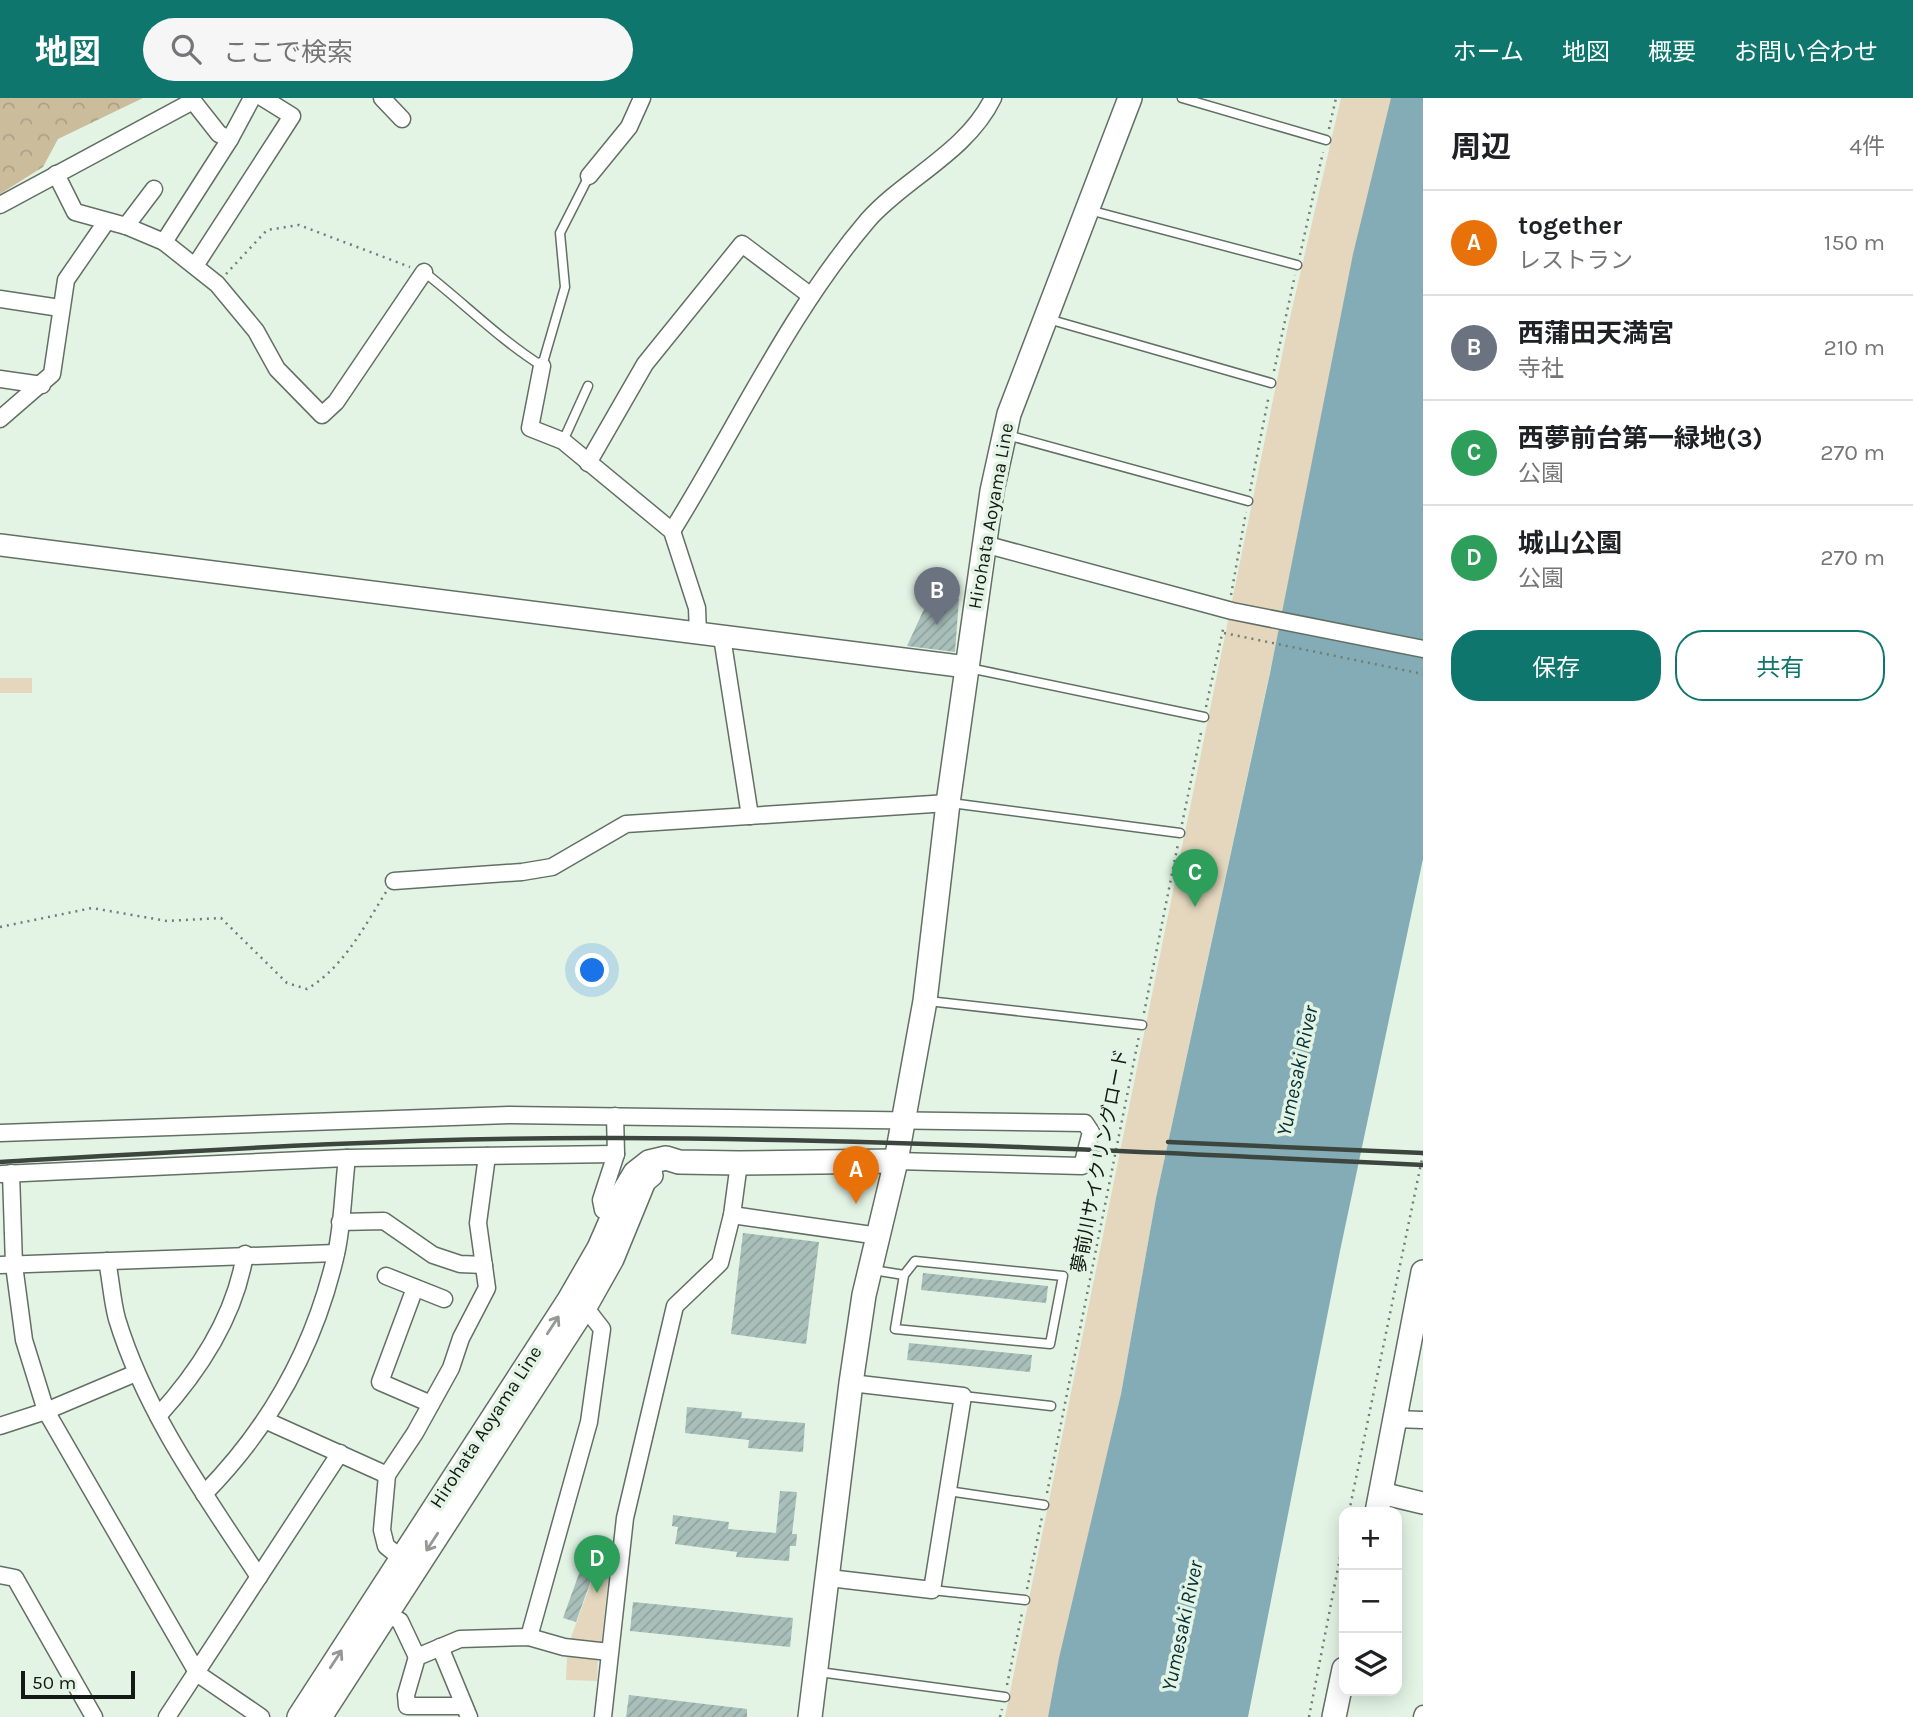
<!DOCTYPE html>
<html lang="ja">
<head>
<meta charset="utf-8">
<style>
  :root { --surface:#fff; --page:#f6f6f6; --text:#202124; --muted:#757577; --line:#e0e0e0; --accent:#0f766e }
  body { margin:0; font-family:Karla,"Noto Sans JP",sans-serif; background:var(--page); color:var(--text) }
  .controls { position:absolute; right:21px; bottom:21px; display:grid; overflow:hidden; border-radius:14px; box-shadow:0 4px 18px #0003 }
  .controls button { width:63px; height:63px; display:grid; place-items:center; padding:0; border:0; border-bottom:2px solid var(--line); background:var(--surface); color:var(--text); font:35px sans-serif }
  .scale { position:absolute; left:21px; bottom:18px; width:114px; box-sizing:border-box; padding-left:7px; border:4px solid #131914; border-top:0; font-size:19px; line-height:24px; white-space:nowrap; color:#131914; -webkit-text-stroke:5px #e3f4e5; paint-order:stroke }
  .you { position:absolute; left:593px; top:873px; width:24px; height:24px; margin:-18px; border:5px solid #fff; border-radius:50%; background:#1a73e8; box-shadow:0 0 0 10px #1a73e833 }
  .badge { display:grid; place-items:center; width:46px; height:46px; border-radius:50%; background:var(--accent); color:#fff; font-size:23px; font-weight:700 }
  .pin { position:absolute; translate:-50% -58px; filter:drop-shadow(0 2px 4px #0008) }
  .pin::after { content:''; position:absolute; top:37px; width:24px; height:21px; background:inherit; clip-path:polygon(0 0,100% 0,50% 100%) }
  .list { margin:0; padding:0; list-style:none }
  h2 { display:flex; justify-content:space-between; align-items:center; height:91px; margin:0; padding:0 28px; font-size:30px }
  h2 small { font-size:23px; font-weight:400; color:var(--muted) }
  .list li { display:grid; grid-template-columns:46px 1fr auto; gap:21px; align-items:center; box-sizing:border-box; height:105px; padding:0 28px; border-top:2px solid var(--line) }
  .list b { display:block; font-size:26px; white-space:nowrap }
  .list p { margin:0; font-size:23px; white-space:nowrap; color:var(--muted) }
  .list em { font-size:23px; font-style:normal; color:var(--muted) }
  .actions { display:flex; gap:14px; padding:21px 28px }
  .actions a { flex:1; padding:16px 0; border:2px solid var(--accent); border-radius:28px; text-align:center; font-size:24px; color:var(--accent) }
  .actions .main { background:var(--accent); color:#fff }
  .icon { flex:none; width:38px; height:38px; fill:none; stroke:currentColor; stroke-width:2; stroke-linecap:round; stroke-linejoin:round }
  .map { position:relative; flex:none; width:1423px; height:1619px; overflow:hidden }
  header { display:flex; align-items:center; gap:42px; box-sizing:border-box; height:98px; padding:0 35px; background:var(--accent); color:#fff }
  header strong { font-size:33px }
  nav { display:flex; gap:38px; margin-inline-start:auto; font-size:24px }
  .search { width:490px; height:63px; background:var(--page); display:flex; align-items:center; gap:18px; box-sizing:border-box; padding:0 24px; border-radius:38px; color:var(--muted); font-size:26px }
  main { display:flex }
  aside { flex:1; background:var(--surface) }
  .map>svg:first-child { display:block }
  .forest { fill:url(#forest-crowns) }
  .park { fill:#e4d7be }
  .water { fill:#84acb6 }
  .building { fill:url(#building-hatch) }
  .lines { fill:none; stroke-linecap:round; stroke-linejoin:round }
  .service-casing { stroke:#627064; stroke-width:11 }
  .minor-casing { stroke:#627064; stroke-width:19 }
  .tertiary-casing { stroke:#627064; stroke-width:24 }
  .secondary-casing { stroke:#627064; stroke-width:26 }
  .path { stroke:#727d73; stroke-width:2.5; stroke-dasharray:2 5; stroke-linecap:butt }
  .service { stroke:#fff; stroke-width:8 }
  .minor { stroke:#fff; stroke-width:16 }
  .tertiary { stroke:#fff; stroke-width:21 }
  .secondary { stroke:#fff; stroke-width:23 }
  .rail { stroke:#3d463e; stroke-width:4.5 }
  .oneway { stroke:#959895 }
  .labels { text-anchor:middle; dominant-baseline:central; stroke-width:7; stroke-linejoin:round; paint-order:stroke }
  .street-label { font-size:19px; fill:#131914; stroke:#e3f4e5 }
  .water-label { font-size:21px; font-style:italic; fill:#062f37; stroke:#e3f4e5 }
</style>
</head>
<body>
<header>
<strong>地図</strong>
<div class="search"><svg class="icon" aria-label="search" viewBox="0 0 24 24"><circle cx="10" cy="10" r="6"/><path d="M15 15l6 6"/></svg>ここで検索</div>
<nav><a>ホーム</a><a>地図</a><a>概要</a><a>お問い合わせ</a></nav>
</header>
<main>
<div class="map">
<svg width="1423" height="1619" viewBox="0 0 1423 1619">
  <defs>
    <pattern id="forest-crowns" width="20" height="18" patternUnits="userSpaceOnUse" patternTransform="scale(1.75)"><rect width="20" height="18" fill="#cbbc9c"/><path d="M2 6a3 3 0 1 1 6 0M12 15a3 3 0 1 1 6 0" fill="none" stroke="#ada186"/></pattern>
    <pattern id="building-hatch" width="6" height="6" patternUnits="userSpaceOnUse" patternTransform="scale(1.75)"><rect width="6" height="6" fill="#a8bfba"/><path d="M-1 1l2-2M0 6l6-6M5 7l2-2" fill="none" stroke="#90a49f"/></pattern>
  </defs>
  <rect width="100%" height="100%" fill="#e3f4e5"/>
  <polygon class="forest" points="0,0 143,0 58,41 43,69 0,96"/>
  <g class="park">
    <polygon points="1341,0 1392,0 1337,240 1280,527 1156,1100 1121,1296 1048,1619 1005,1619 1288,228"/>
    <rect x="0" y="580" width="32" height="15"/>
    <polygon points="606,1444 612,1444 601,1549 569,1545"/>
    <polygon points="567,1557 598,1558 597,1583 566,1582"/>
  </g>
  <polygon class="water" points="1391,0 1423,0 1423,761 1340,1153 1248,1619 1048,1619 1059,1560 1121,1296 1156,1100 1270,575 1353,156"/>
  <g class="building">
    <polygon points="930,498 959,501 955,554 907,548"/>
    <polygon points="743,1135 819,1144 806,1246 731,1236"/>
    <polygon points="923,1175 1048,1188 1046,1205 921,1192"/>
    <polygon points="909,1245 1032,1257 1030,1274 907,1262"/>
    <polygon points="687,1309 742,1314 741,1320 805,1325 803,1354 748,1350 749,1342 685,1335"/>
    <polygon points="780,1393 797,1394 792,1436 797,1436 796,1448 790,1448 789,1463 736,1459 737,1454 675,1446 678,1429 672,1428 673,1417 729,1424 728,1431 776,1435"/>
    <polygon points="590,1445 603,1449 576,1524 563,1520"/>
    <polygon points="633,1504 793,1520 790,1549 630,1533"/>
    <polygon points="629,1597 747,1611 747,1619 626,1619"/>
  </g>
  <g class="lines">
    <defs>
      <g id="service">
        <polyline points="1182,0 1326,42"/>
        <polyline points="1089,112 1297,167"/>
        <path d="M424 174C464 205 499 241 542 268L565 189 560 135 589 78"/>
        <polyline points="1048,221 1271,285"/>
        <polyline points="1007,337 1248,403"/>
        <polyline points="563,343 588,288"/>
        <polyline points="969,570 1204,619"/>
        <polyline points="951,705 1180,735"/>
        <polyline points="928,903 1142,927"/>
        <polygon points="915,1163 1063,1178 1050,1246 895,1231 904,1177"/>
        <polyline points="873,1172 904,1177"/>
        <polyline points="963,1298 1051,1308"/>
        <polyline points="948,1393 1044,1407"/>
        <polyline points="932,1492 1025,1502"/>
        <polyline points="819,1574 1005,1599"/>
      </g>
      <g id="minor">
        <polyline points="382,0 402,21"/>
        <polyline points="56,76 75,114 126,128 164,144 217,186 256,233 277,271 322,317 336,304 424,174"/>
        <polyline points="589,78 629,29 642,0"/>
        <polyline points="0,107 193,3 219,36 230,41"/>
        <polyline points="126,128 154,91"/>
        <polyline points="164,144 230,41 252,0"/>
        <polyline points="195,168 292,18 263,0"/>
        <polyline points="0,201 60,210"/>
        <polyline points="542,268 530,330 563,343 672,433 697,510 698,536"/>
        <polyline points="0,281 42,287"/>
        <polyline points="0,321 52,276 66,182 106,124"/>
        <polyline points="588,365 645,266 742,146 811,198"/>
        <path d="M672 433C737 329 788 216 868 122 904 81 967 54 993 0"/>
        <polyline points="984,446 1232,513 1423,551"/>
        <polyline points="722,539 750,718"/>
        <polyline points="394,783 522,774 552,769 626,726 948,705"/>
        <polyline points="0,1035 509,1017 1085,1025 1091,1034 1082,1068 896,1063"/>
        <polyline points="11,1075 14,1167 24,1242 46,1313 198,1576 261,1619"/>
        <polyline points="2,1076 347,1060 616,1056"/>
        <polyline points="613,1116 603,1112 601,1102 616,1056 615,1018"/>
        <polyline points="732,1117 879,1138"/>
        <polyline points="340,1124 384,1123 433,1157 460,1166 484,1167"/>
        <path d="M107 1163C111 1182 112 1203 117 1221 146 1316 205 1397 259 1479"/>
        <polyline points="0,1167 336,1155"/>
        <polyline points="386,1178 444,1201"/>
        <polyline points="415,1190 380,1284 431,1306"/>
        <path d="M158 1318C200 1272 235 1219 245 1156"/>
        <polyline points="1395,1321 1423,1322"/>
        <polyline points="267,1323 387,1377"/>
        <polyline points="0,1328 46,1313 136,1275"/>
        <path d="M204 1396C270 1329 315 1248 336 1156 343 1125 343 1092 347 1060"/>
        <polyline points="401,1460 386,1448 382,1432 387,1377 415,1335 451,1270 461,1240 487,1190 478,1125 487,1058"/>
        <polyline points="0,1477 15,1480 94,1619"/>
        <polyline points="829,1480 932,1492 963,1298 851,1285"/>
        <polyline points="385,1515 400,1523 417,1559"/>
        <polyline points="529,1539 589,1324 602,1231 585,1209"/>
        <polyline points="440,1549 469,1619"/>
        <polyline points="464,1608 407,1608 406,1597 417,1559 460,1541 529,1539 564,1549 609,1554"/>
        <polyline points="167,1619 340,1355"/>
        <polyline points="603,1619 625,1420 675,1208 720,1165 732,1117 739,1065"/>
        <polyline points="1422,1619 1423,1616"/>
      </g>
      <g id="tertiary">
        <polyline points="0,447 967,569"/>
        <polyline points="1381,1395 1423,1405"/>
      </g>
      <g id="secondary">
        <polyline points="1377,1414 1423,1174"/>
        <polyline points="299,1619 569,1202 599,1150 623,1095 635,1075 649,1064 666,1060 679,1064 739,1065 896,1063"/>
        <polyline points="320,1619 585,1209 612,1161 644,1083 651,1077"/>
        <polyline points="810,1619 851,1285 864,1197 896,1063 925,903 948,705 992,393 1009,316 1130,0"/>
        <polyline points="1334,1619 1344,1571"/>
      </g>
    </defs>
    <use href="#service" class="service-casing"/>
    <use href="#minor" class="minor-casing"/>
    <use href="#tertiary" class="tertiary-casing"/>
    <use href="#secondary" class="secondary-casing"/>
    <g class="path">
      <polyline points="1329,31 1336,0"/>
      <polyline points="1300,157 1323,54"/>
      <polyline points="226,176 267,132 299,127 410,169"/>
      <polyline points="1274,273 1295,177"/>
      <polyline points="1250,393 1269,297"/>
      <polyline points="1231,497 1246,414"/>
      <polyline points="1224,535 1423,576"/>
      <polyline points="1206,609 1224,527"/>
      <polyline points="1182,726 1202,630"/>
      <path d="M0 829 92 810 167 823 221 820 287 885 307 891C343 870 364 829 386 794"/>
      <polyline points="1144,915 1178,746"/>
      <polyline points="1047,1395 1139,938"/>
      <polyline points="1349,1414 1423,1056"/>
      <polyline points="1027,1491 1042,1419"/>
      <polyline points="1007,1587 1022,1515"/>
      <polyline points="1000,1619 1002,1611"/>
      <polyline points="1309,1619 1344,1439"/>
    </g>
    <use href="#service" class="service"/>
    <use href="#minor" class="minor"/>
    <use href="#tertiary" class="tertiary"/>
    <use href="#secondary" class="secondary"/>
    <g class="rail">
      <polyline points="1168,1044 1423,1055"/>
      <path d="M0 1064C205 1052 410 1039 615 1040 885 1041 1154 1054 1423 1067"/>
    </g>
  </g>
  <defs><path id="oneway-shaft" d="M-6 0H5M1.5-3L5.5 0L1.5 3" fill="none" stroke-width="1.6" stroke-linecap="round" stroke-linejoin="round" transform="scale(1.75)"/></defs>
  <g class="oneway">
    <use href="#oneway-shaft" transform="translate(553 1227) rotate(-57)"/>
    <use href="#oneway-shaft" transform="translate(432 1444) rotate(123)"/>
    <use href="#oneway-shaft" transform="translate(336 1561) rotate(-57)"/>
  </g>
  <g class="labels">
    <g class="street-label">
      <text transform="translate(991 418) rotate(-80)">Hirohata Aoyama Line</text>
      <text transform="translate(1100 1063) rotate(-79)">夢前川サイクリングロード</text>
      <text transform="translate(486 1329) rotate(-57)">Hirohata Aoyama Line</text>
    </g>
    <g class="water-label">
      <text transform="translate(1297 973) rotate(-78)">Yumesaki River</text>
      <text transform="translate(1182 1528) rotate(-78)">Yumesaki River</text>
    </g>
  </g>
</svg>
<div class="controls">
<button>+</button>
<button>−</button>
<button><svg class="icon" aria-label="layers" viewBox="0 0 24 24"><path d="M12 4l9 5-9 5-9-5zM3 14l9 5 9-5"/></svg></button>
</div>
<div class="scale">50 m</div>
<div class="you"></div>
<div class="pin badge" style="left:856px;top:1106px;background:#e8710a">A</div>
<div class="pin badge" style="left:937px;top:527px;background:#6b7280">B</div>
<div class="pin badge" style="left:1195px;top:809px;background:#2e9e5b">C</div>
<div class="pin badge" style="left:597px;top:1495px;background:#2e9e5b">D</div>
</div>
<aside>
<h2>周辺<small>4件</small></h2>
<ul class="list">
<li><span class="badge" style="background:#e8710a">A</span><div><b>together</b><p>レストラン</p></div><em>150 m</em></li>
<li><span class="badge" style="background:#6b7280">B</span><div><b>西蒲田天満宮</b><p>寺社</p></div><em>210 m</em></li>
<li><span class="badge" style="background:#2e9e5b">C</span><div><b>西夢前台第一緑地(3)</b><p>公園</p></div><em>270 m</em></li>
<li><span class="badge" style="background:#2e9e5b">D</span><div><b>城山公園</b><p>公園</p></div><em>270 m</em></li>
</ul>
<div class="actions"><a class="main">保存</a><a>共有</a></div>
</aside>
</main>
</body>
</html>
